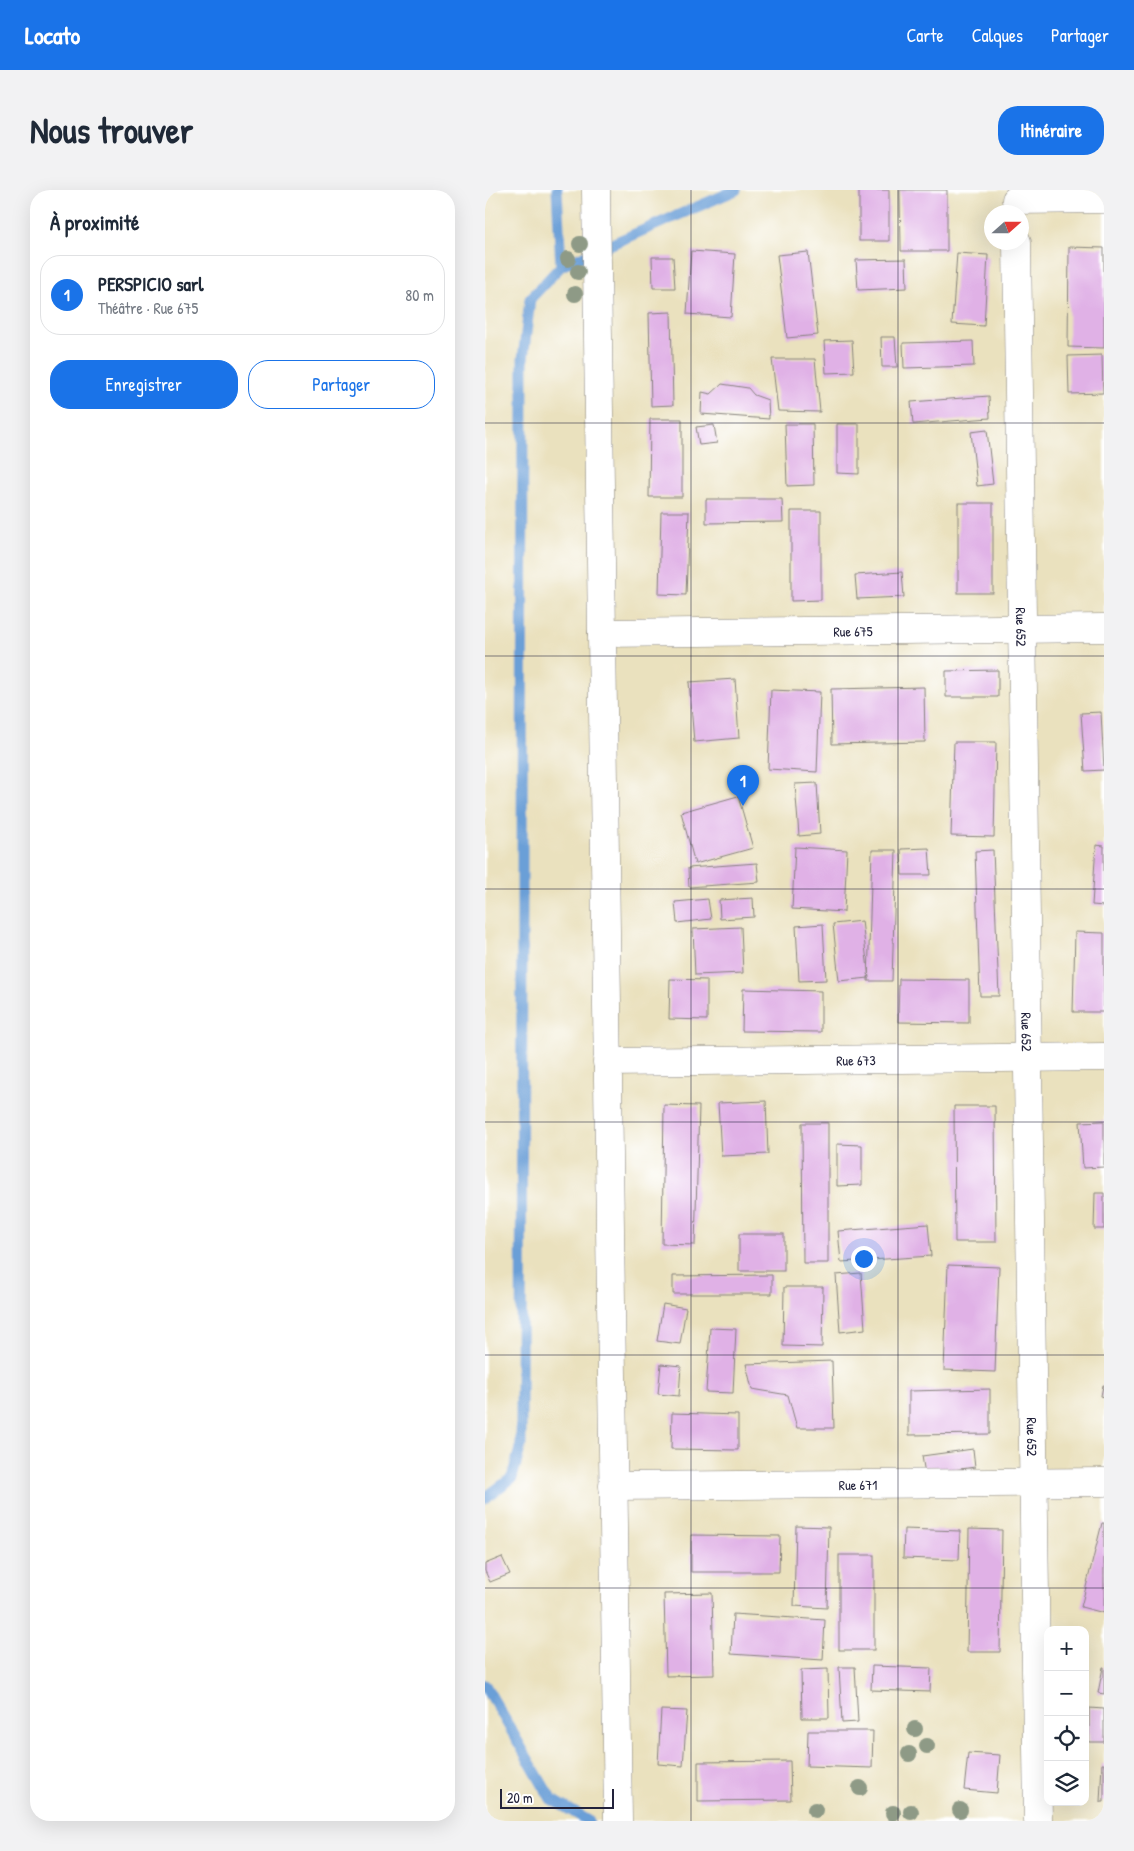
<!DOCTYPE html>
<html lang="fr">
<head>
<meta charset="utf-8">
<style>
  :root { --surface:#fff; --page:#f2f2f3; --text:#1f2937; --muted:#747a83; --line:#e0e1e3; --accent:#1a73e8 }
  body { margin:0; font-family:"Patrick Hand",sans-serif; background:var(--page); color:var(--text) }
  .controls { position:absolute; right:15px; bottom:15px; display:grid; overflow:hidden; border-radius:10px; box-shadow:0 5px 20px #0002 }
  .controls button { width:45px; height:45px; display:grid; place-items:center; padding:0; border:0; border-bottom:1px solid var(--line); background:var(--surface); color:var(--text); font:25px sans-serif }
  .compass { position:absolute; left:499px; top:15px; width:45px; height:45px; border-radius:50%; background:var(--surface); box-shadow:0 5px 20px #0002; rotate:69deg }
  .scale { position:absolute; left:15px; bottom:12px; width:114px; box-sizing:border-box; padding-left:5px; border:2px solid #22223b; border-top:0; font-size:14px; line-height:18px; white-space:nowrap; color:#22223b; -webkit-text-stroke:4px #fff; paint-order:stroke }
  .you { position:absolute; left:378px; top:1068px; width:18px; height:18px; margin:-12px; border:4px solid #fff; border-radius:50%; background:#1a73e8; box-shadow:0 0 0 8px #1a73e833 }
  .badge { display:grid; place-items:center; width:32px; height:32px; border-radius:50%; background:var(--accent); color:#fff; font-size:16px; font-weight:700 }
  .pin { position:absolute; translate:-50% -41px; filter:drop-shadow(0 1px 2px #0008) }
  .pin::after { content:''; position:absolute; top:26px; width:18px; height:15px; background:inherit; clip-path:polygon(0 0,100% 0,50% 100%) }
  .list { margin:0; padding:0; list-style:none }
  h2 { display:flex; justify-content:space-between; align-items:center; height:65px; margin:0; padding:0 20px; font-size:21px }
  h2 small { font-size:16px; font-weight:400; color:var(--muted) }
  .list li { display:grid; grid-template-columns:32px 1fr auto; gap:15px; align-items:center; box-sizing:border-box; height:80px; margin:0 10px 10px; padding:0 10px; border:1px solid var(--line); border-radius:20px }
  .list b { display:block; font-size:19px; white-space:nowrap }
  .list p { margin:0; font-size:16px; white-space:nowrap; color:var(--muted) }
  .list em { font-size:16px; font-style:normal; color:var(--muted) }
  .actions { display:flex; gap:10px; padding:15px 20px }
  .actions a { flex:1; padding:11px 0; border:1px solid var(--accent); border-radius:20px; text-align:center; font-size:18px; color:var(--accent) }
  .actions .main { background:var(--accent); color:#fff }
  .icon { flex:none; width:28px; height:28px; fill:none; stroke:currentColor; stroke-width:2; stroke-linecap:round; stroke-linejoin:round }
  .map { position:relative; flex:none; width:619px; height:1631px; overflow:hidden; border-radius:20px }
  header { display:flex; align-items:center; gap:30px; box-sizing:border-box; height:70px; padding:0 25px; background:var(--accent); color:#fff }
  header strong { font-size:24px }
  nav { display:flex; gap:28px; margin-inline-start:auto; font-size:18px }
  .intro { display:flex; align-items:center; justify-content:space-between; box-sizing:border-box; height:120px; padding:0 30px }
  h1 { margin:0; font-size:35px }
  .button { padding:12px 22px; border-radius:20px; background:var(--accent); color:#fff; font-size:18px; font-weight:700 }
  main { display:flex; gap:30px; padding:0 30px }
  aside { flex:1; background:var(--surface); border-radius:20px; box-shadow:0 5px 20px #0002 }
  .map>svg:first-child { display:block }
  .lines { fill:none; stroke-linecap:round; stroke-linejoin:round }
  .stream { stroke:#6b9fd7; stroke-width:11 }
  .building { fill:#e0b1e6 }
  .minor-casing { stroke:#86827c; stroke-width:29 }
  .minor { stroke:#fff; stroke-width:28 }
  .tree { fill:#8e9a86 }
  .grid { fill:none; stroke:#22223b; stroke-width:1; stroke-opacity:0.55 }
  .labels { text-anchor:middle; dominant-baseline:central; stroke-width:5; stroke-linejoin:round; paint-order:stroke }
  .street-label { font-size:14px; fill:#22223b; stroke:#fff }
</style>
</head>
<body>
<header>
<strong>Locato</strong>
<nav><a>Carte</a><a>Calques</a><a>Partager</a></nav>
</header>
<div class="intro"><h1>Nous trouver</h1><a class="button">Itinéraire</a></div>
<main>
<aside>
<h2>À proximité<small></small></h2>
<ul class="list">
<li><span class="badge">1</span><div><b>PERSPICIO sarl</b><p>Théâtre · Rue 675</p></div><em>80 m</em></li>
</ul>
<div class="actions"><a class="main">Enregistrer</a><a>Partager</a></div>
</aside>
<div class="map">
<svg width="619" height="1631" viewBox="0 0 619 1631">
  <rect width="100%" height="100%" fill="#fff"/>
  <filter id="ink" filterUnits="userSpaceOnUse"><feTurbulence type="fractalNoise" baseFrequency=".02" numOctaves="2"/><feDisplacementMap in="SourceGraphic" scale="10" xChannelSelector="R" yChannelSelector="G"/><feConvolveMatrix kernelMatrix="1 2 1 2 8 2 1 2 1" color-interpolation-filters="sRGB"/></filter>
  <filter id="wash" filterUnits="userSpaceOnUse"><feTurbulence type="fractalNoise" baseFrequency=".0096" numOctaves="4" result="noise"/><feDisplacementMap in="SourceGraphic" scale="20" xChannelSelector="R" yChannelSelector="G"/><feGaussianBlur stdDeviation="1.12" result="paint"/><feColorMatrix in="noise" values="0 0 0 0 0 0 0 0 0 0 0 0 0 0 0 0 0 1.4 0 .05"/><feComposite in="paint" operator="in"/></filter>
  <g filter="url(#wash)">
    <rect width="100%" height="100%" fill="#eae1be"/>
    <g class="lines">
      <g class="stream">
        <polyline points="72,0 76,76"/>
        <polyline points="0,1308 27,1288 36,1255 38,169 45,109 76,76 251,0"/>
        <polyline points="0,1495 66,1609 104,1631"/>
      </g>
    </g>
    <g id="blocks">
      <g class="building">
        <rect x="374" y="0" width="30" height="51"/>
        <polygon points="415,0 462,0 462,61 416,61"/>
        <polygon points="584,57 619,58 619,158 583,157"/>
        <polygon points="206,61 250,64 246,127 202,124"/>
        <polygon points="323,62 333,145 302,148 292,65"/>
        <polygon points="472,63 503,65 499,136 467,134"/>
        <polygon points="167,67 188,67 190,98 168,98"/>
        <polygon points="421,69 422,98 373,100 371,70"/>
        <polygon points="186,122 188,215 166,216 164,123"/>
        <polygon points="396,147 410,147 412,177 397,177"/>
        <polygon points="367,150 369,182 341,183 339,151"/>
        <polygon points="488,151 489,176 419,178 418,153"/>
        <polygon points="617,165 618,203 584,204 583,166"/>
        <polygon points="287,169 330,169 335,222 293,221"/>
        <polygon points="237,194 263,198 269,205 283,210 284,229 216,224 217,202 226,204"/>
        <polygon points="504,206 505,228 428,234 426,212"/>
        <polygon points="165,229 197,229 197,307 164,307"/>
        <polygon points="300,234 328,234 329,295 302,296"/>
        <polygon points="352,234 374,234 374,284 352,283"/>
        <polygon points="229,235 232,253 214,255 211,237"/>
        <polygon points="502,240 508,294 492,296 486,242"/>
        <polygon points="221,309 297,309 298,332 221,333"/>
        <rect x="473" y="313" width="35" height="90"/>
        <polygon points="306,321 336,321 336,410 306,411"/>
        <polygon points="176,322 204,322 201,405 174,404"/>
        <polygon points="417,382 419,407 372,409 370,385"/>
        <polygon points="513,480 513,507 461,507 461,481"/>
        <polygon points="250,489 254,548 209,552 204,492"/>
        <polygon points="439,497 440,552 347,554 346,499"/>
        <polygon points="286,500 335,502 332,582 283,579"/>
        <polygon points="616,522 619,580 600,581 596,523"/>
        <polygon points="469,552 511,552 509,647 466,646"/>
        <polygon points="332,593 335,644 314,646 310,594"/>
        <polygon points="253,606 268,658 210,674 196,622"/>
        <polygon points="611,655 619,656 619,716 607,715"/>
        <polygon points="310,657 362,660 359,722 307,719"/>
        <polygon points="444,658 446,685 417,685 416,659"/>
        <polygon points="387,660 411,660 407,791 383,791"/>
        <polygon points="508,660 514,806 495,806 490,661"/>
        <polygon points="272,673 274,692 204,697 203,678"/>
        <polygon points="268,708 269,727 235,729 234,710"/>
        <polygon points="223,709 226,729 192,733 190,712"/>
        <polygon points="377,731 384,788 354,791 348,734"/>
        <polygon points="338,734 341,790 314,791 311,736"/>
        <polygon points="256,737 258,783 210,785 208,739"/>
        <polygon points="590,742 619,743 619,822 588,822"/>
        <polygon points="185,789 222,790 222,830 184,829"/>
        <polygon points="414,789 484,790 484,833 413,832"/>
        <polygon points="258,799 336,801 336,842 257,841"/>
        <polygon points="281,911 283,964 236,966 233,913"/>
        <polygon points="179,915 214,916 210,1055 177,1054"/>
        <polygon points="469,916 510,916 511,1052 470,1052"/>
        <polygon points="619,931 619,977 598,978 595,932"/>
        <polygon points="317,933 343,933 343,1073 318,1073"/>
        <polygon points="352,954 377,955 377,995 352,996"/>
        <polygon points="610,1003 619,1003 619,1039 609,1039"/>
        <polygon points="443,1034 446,1066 356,1072 353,1041"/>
        <rect x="254" y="1044" width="45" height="37"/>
        <polygon points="463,1075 514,1077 510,1182 459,1180"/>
        <polygon points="376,1083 380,1139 355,1142 351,1085"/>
        <polygon points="287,1085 287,1104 188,1104 188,1086"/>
        <polygon points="299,1097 338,1097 337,1157 298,1156"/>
        <polygon points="178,1114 201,1118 195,1154 172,1151"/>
        <polygon points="225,1138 251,1139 248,1203 221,1202"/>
        <polygon points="347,1171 349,1238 312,1238 303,1205 267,1199 261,1174"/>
        <polygon points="176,1174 196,1176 194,1206 173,1204"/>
        <polygon points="618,1195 619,1195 619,1207 616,1206"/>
        <polygon points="505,1199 505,1244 424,1245 424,1201"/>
        <polygon points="187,1223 253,1225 253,1260 186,1259"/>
        <polygon points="488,1259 490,1277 440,1284 437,1266"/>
        <polygon points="617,1333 619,1333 619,1423 596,1417"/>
        <polygon points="311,1336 344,1337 342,1418 309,1416"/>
        <polygon points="419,1339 475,1341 474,1370 418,1368"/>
        <polygon points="484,1339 517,1340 515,1462 482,1462"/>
        <polygon points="206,1345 295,1346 294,1382 206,1382"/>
        <rect x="354" y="1365" width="35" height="95"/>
        <polygon points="17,1367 25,1384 5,1392 0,1381 0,1374"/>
        <polygon points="227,1403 229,1485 181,1486 179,1404"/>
        <polygon points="248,1424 340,1430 338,1470 246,1464"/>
        <polygon points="387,1476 446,1478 445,1502 386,1500"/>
        <polygon points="354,1477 370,1477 373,1532 357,1533"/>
        <polygon points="618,1477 619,1477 619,1504 613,1503"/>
        <polygon points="343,1479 344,1528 317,1528 316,1480"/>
        <polygon points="604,1518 619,1519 619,1552 604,1552"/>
        <polygon points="176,1520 202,1521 198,1576 173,1574"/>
        <polygon points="323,1541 388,1541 387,1578 322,1576"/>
        <polygon points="483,1563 515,1565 512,1603 479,1600"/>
        <polygon points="305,1571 306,1610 213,1611 213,1572"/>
        <polygon points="617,1574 619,1574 619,1612 615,1612"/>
      </g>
    </g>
  </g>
  <g filter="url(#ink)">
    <use href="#blocks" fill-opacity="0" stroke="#86827c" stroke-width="1"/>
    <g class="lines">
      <defs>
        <g id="minor">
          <polyline points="111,0 133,1631"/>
          <polyline points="531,10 619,9"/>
          <path id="s1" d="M532 52 553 1631"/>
          <path id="s2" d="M117 443 619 438"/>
          <path id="s3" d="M122 872 619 867"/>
          <path id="s4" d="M128 1296 619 1292"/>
        </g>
      </defs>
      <use href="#minor" class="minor-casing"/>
      <use href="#minor" class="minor"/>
    </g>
    <g class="tree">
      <circle cx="95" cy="54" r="8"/>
      <circle cx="83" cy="69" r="8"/>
      <circle cx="93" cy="82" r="8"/>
      <circle cx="90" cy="104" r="8"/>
      <circle cx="430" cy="1539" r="8"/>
      <circle cx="442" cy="1556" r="8"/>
      <circle cx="424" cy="1564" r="8"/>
      <circle cx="375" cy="1598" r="8"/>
      <circle cx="330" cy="1620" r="8"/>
      <circle cx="475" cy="1620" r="8"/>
      <circle cx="426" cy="1622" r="8"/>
      <circle cx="408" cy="1623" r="8"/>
    </g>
  </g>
  <path class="grid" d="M206 0V1631M413 0V1631M0 233H619M0 466H619M0 699H619M0 932H619M0 1165H619M0 1398H619"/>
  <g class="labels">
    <g class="street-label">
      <text stroke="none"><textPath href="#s1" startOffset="385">Rue 652</textPath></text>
      <text stroke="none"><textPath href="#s2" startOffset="251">Rue 675</textPath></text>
      <text stroke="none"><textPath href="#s1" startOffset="790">Rue 652</textPath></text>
      <text stroke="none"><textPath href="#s3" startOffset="249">Rue 673</textPath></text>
      <text stroke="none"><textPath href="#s1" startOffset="1195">Rue 652</textPath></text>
      <text stroke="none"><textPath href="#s4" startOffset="245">Rue 671</textPath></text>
    </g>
  </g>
</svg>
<div class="controls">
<button>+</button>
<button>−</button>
<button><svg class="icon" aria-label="locate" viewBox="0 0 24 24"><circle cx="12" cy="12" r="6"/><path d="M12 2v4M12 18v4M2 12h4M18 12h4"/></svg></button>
<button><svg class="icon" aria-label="layers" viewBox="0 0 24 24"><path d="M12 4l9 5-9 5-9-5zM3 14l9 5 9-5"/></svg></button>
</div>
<svg class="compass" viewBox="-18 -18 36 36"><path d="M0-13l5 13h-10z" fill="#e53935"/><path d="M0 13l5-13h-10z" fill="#747a83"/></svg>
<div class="scale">20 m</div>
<div class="you"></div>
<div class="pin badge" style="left:258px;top:616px">1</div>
</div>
</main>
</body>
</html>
